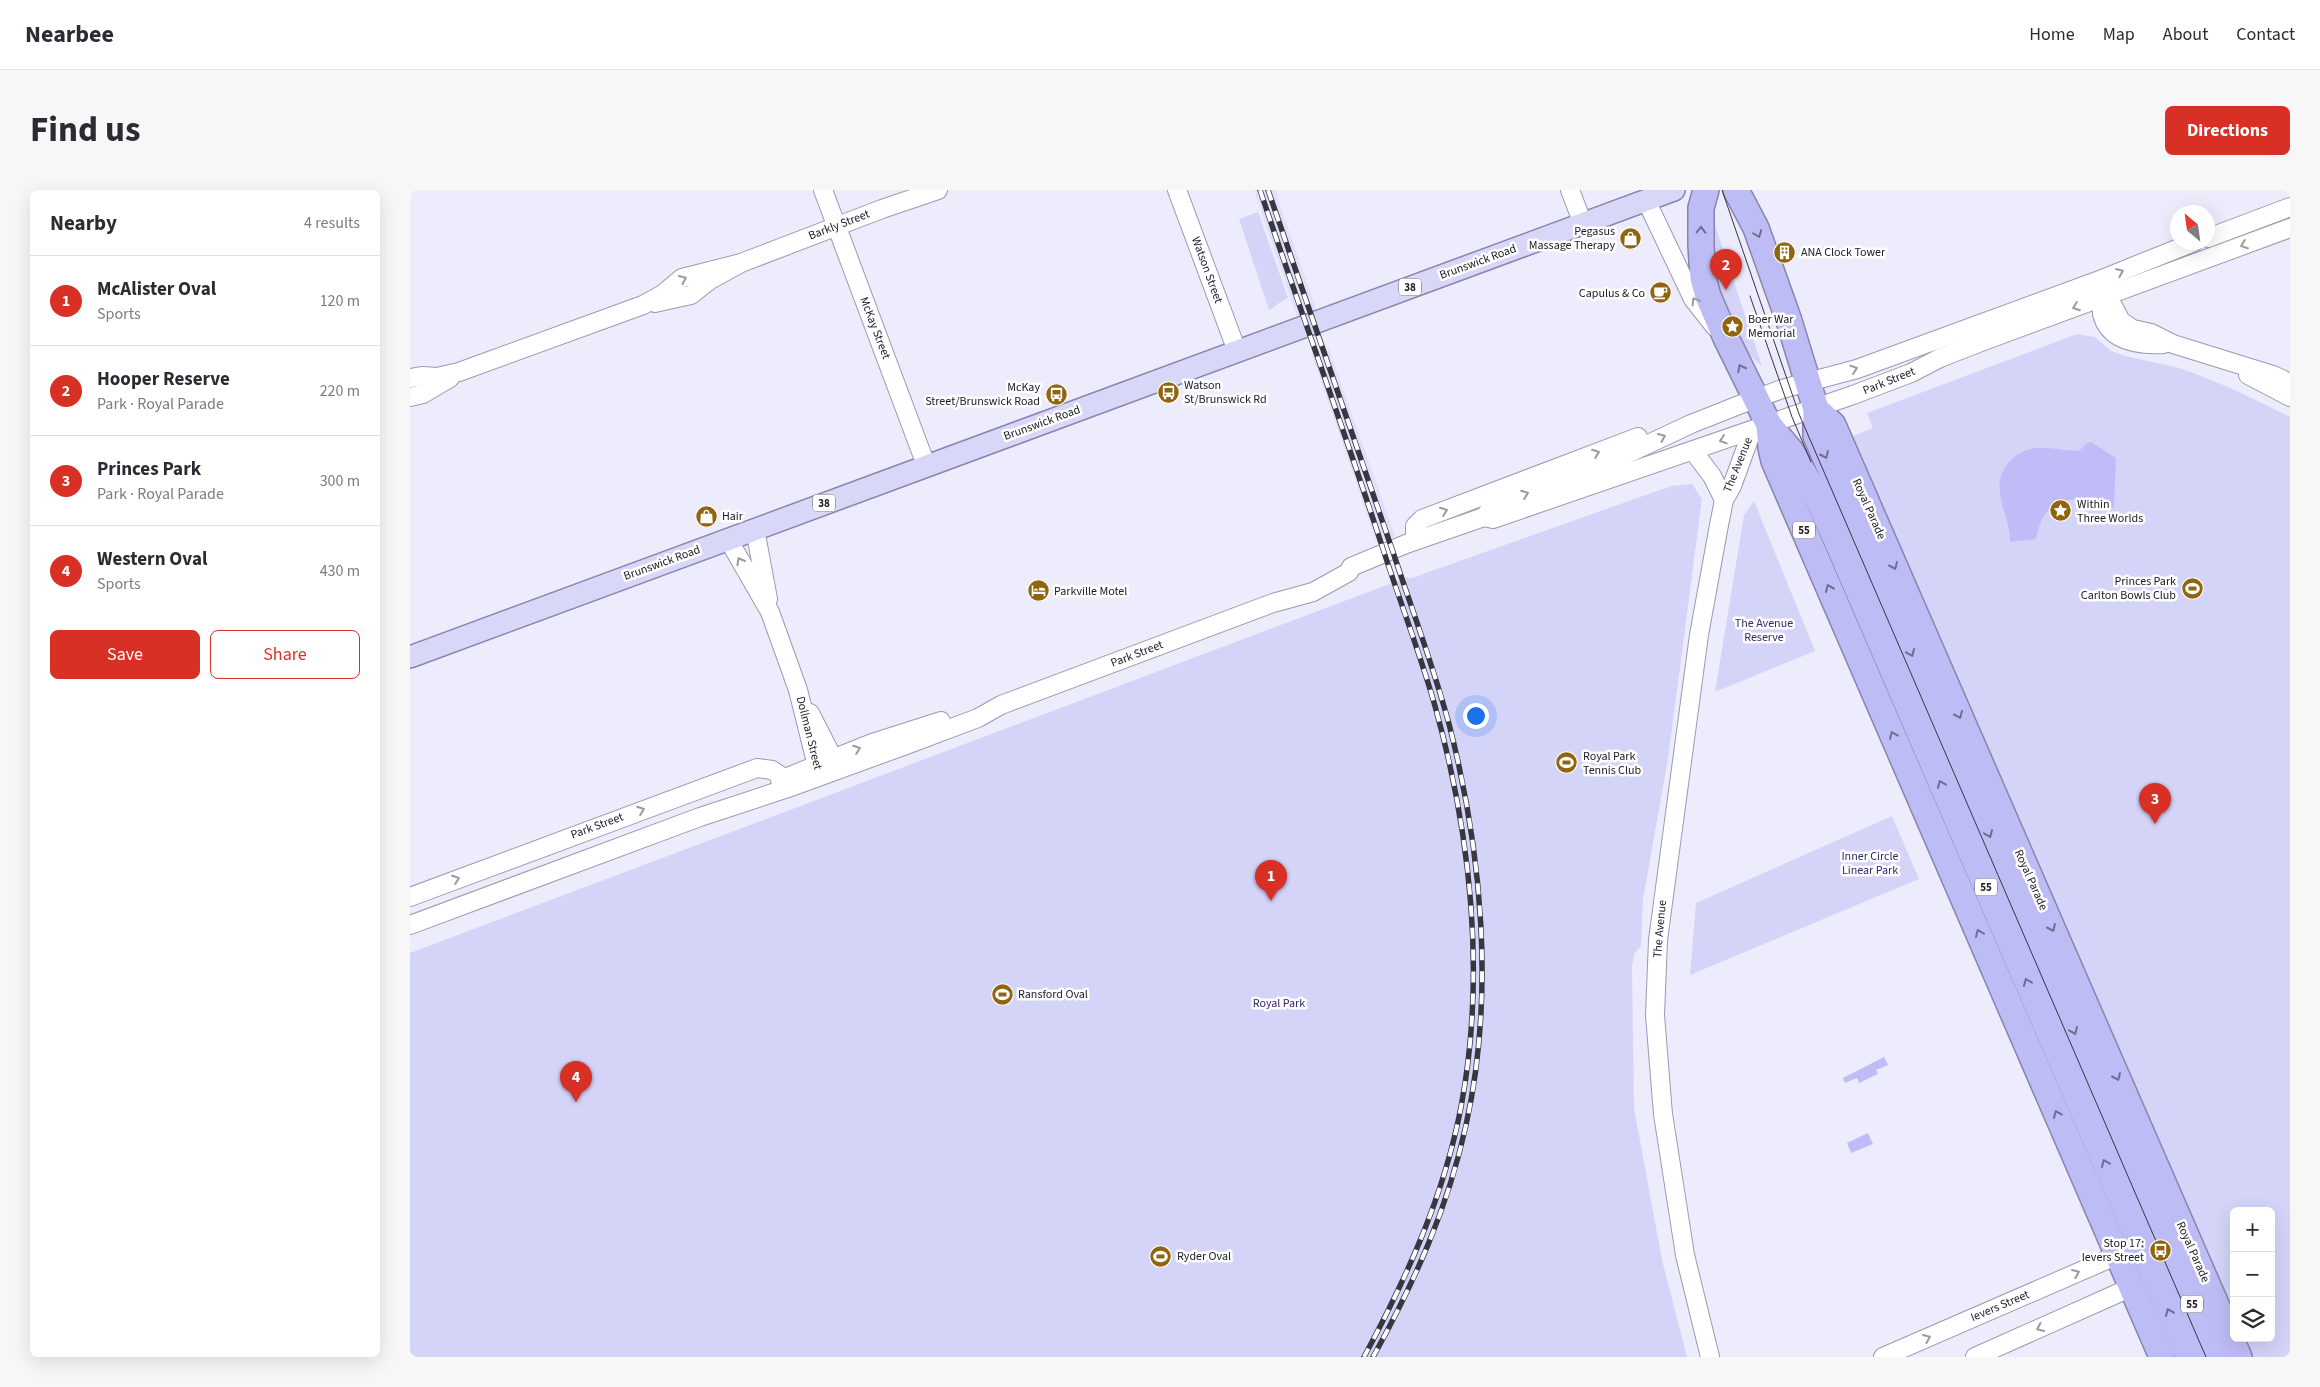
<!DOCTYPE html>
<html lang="en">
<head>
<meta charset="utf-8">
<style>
  :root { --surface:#fff; --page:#f7f7f7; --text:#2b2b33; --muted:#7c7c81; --line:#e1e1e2; --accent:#d93025 }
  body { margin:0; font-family:"Source Sans 3",sans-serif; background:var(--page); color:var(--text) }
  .controls { position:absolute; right:15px; bottom:15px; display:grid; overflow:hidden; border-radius:8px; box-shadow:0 5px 20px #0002 }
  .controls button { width:45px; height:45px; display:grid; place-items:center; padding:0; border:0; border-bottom:1px solid var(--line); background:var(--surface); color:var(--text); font:25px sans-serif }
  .compass { position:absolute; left:1760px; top:15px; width:45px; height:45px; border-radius:50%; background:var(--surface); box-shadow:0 5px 20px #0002; rotate:331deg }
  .you { position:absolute; left:1065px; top:525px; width:18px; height:18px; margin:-12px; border:4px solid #fff; border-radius:50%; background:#1a73e8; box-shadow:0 0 0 8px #1a73e833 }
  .badge { display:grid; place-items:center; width:32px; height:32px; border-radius:50%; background:var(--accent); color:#fff; font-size:16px; font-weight:700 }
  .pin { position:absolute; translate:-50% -41px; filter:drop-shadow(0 1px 2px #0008) }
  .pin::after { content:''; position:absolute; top:26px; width:18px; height:15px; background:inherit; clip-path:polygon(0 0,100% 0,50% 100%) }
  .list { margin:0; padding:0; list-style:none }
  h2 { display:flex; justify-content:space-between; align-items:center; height:65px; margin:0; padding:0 20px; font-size:21px }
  h2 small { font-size:16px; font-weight:400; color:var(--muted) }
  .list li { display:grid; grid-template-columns:32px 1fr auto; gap:15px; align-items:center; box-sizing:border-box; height:90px; padding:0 20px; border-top:1px solid var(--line) }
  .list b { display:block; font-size:19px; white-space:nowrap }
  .list p { margin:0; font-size:16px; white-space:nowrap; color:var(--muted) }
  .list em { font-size:16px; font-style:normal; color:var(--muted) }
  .actions { display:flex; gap:10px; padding:15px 20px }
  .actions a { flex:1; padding:11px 0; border:1px solid var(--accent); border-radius:8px; text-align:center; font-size:18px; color:var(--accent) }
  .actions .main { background:var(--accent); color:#fff }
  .icon { flex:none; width:28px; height:28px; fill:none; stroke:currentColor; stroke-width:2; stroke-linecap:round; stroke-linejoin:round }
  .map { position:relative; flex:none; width:1880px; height:1167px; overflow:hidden; border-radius:8px }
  header { display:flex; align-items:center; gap:30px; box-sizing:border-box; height:70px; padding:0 25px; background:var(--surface); border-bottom:1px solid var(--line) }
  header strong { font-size:24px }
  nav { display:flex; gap:28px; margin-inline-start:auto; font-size:18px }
  .intro { display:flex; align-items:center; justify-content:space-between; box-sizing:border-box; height:120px; padding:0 30px }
  h1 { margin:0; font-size:35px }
  .button { padding:12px 22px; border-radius:8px; background:var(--accent); color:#fff; font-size:18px; font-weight:700 }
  main { display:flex; gap:30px; padding:0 30px }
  aside { flex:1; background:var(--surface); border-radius:8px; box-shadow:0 5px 20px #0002 }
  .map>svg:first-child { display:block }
  .built { fill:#e1e0fc }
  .green { fill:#d4d4f9 }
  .water { fill:#bfbcf8 }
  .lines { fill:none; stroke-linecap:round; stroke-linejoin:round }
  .minor-casing { stroke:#9999b2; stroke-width:20 }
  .major-casing { stroke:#8785ad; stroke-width:24 }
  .highway-casing { stroke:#8785ad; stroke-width:28 }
  .minor { stroke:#fff; stroke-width:18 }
  .major { stroke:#d8d7f8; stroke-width:21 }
  .highway { stroke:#bebcf4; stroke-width:25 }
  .tram { stroke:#373641; stroke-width:1 }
  .rail-casing { stroke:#373641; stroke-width:5.5 }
  .rail { stroke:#fff; stroke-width:4; stroke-dasharray:11; stroke-linecap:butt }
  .oneway { stroke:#706e8f }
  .oneway2 { stroke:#9b9b9f }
  .labels { text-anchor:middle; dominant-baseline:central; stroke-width:5; stroke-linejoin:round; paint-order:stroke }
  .shield { fill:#fff; stroke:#64636a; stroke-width:1 }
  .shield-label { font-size:11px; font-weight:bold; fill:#21202a }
  .street-label { font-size:12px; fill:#21202a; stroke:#fff }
  .poi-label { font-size:12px; fill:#21202a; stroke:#fff; text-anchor:start }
  .park-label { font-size:12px; fill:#34286c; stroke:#fff }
</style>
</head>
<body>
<header>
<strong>Nearbee</strong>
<nav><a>Home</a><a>Map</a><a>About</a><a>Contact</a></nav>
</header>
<div class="intro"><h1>Find us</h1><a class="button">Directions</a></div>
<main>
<aside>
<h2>Nearby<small>4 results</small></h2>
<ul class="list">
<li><span class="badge">1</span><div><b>McAlister Oval</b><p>Sports</p></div><em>120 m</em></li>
<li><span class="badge">2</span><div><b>Hooper Reserve</b><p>Park · Royal Parade</p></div><em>220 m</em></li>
<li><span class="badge">3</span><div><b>Princes Park</b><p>Park · Royal Parade</p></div><em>300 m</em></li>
<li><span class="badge">4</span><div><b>Western Oval</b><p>Sports</p></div><em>430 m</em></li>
</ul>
<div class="actions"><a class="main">Save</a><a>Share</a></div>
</aside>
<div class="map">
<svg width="1880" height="1167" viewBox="0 0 1880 1167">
  <rect width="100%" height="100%" fill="#edecfd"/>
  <g class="built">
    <polygon points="844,0 865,0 906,119 887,127"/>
    <polygon points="919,159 985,346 967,353 901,162"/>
  </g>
  <g class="green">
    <path d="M848 22 878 108C870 111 867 116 859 120L829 29Z"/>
    <polygon points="1302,26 1352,176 1337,163 1317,130 1300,67"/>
    <polygon points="1667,144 1685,147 1701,161 1719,167 1766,177 1786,184 1823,199 1880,227 1880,1167 1841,1167 1833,1148 1861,1148 1861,1021 1824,1021 1824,1127 1441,247 1463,238 1457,223"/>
    <polygon points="1282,294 1292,309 1258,569 1233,709 1231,756 1224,764 1222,777 1224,918 1252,1070 1277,1167 0,1167 0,763 998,387 999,389 1261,296"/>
    <polygon points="1344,311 1405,461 1305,502 1334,325"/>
    <polygon points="1482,626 1509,689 1280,785 1286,713"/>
  </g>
  <g class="water">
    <path d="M1681 252 1706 268 1704 318C1691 318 1682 312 1670 310 1641 307 1631 325 1626 349L1600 352C1600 332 1592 321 1590 303 1586 281 1604 260 1627 258 1641 257 1654 261 1669 261L1677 253Z"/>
    <polygon points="1474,867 1478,875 1466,880 1468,884 1449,893 1447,888 1435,893 1433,888"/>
    <polygon points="1458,943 1463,954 1441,963 1437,953"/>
  </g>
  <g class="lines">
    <defs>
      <g id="minor">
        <polyline points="413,0 516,275"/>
        <polyline points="767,0 827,161"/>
        <polyline points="1160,0 1173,34"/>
        <polyline points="1236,10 1283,109 1305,137"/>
        <polyline points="1798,48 1880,17"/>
        <path d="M1691 101C1693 109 1691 116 1692 124 1699 152 1731 155 1754 154"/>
        <polyline points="1693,107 1703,116 1711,131 1723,139 1741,143 1763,154 1863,185 1880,193"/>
        <polyline points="245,113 281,105 300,90 331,73 472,19 528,0"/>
        <polyline points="1838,185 1880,207"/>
        <polyline points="0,188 13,186 27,187 49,182 233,115 253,104 272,88 331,73"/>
        <polyline points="0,207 13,204 40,188"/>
        <polyline points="1283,261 1302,286 1314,310"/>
        <polyline points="1074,327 1083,316 1185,279 1281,234 1329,215 1372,199 1447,179 1687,91 1784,52"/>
        <polyline points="345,339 358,409"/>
        <polyline points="318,349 360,422 388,500 409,584"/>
        <polyline points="1005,350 1005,336 1012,329 1228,247 1230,252"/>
        <polyline points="400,523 428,578"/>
        <polyline points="370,590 462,553 531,531"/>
        <polyline points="0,707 347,578 362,580 374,588"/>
        <polyline points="0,735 290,627 378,598 496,555 568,528 591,515 863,413 903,402 939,382 941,377 996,354 1074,327 1083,329 1443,205 1501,183 1530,168 1571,152 1880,38"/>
        <polyline points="1300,1167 1275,1065 1253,924 1245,825 1248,750 1289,445 1309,335 1314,310 1322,296 1342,241"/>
        <polyline points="1473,1167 1708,1065"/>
        <polyline points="1565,1167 1722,1097"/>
      </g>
      <polyline id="major" points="0,467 1264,0"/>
      <g id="highway">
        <polyline points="1296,0 1291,18 1291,55 1293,88 1298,106 1316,148 1359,235 1381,261 1404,301 1425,347 1779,1167"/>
        <polyline points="1326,0 1346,38 1379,131 1406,219 1406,246 1805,1167"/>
        <polyline points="1406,219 1423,235 1829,1167"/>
        <polyline points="1359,235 1361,258 1364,271 1752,1167"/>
      </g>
    </defs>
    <use href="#minor" class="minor-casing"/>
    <use href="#major" class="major-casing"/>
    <use href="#highway" class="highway-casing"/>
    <use href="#minor" class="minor"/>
    <use href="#major" class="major"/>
    <use href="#highway" class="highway"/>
    <g class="tram">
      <polyline points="1312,0 1389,224 1796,1167"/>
      <polyline points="1340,106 1382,227 1401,272"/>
    </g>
    <defs>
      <g id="rail">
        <path d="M850 0C890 120 934 239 973 359 990 412 1010 463 1025 516 1061 645 1076 785 1051 917 1034 1006 997 1087 954 1167"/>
        <path d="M858 0C899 120 941 239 982 359 1001 417 1023 475 1039 534 1072 662 1085 805 1056 935 1038 1018 1004 1093 963 1167"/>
      </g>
    </defs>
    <use href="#rail" class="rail-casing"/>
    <use href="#rail" class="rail"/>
  </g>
  <defs><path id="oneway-chevron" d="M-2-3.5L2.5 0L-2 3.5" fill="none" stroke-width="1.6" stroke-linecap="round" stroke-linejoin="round" transform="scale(1.25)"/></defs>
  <g class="oneway">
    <use href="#oneway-chevron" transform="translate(1291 40) rotate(-89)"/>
    <use href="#oneway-chevron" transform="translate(1348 44) rotate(69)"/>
    <use href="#oneway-chevron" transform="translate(1331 178) rotate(-117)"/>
    <use href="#oneway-chevron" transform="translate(1415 265) rotate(66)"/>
    <use href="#oneway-chevron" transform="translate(1484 376) rotate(66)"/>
    <use href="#oneway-chevron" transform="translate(1419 398) rotate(-113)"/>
    <use href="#oneway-chevron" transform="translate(1501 463) rotate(67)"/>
    <use href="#oneway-chevron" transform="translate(1549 525) rotate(66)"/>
    <use href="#oneway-chevron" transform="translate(1483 545) rotate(-113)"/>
    <use href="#oneway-chevron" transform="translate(1531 594) rotate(-113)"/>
    <use href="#oneway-chevron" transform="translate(1579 644) rotate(67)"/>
    <use href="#oneway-chevron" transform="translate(1642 738) rotate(66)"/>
    <use href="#oneway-chevron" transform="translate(1569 743) rotate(-113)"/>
    <use href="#oneway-chevron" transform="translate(1617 792) rotate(-113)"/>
    <use href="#oneway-chevron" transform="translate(1664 841) rotate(67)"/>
    <use href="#oneway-chevron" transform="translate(1707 887) rotate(66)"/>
    <use href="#oneway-chevron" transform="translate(1647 924) rotate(-113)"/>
    <use href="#oneway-chevron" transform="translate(1695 973) rotate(-113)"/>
    <use href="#oneway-chevron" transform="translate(1759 1122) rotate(-113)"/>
  </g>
  <g class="oneway2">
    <use href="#oneway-chevron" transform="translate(1834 55) rotate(159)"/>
    <use href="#oneway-chevron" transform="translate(1710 82) rotate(-23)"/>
    <use href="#oneway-chevron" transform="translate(273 89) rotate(-25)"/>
    <use href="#oneway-chevron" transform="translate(1285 111) rotate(-121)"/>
    <use href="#oneway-chevron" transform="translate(1666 117) rotate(160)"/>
    <use href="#oneway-chevron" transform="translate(1444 179) rotate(-19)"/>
    <use href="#oneway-chevron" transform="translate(1252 247) rotate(-25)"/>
    <use href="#oneway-chevron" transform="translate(1313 250) rotate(161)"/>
    <use href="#oneway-chevron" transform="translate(1186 263) rotate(-21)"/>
    <use href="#oneway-chevron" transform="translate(1115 304) rotate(-20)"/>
    <use href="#oneway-chevron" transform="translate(1034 321) rotate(-21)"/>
    <use href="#oneway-chevron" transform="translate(330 371) rotate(-120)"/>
    <use href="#oneway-chevron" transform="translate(447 559) rotate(-20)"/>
    <use href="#oneway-chevron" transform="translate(231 620) rotate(-20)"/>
    <use href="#oneway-chevron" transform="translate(46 689) rotate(-21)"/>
    <use href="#oneway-chevron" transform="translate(1666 1083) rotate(-23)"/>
    <use href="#oneway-chevron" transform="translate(1630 1138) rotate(156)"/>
    <use href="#oneway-chevron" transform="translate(1517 1148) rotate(-23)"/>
  </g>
  <defs>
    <symbol id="shop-disc" viewBox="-11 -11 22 22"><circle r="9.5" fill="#91640e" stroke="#fff"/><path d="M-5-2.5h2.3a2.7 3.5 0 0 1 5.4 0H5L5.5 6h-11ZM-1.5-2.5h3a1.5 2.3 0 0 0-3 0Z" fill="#fff"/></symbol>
    <symbol id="building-disc" viewBox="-11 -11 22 22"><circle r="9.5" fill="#91640e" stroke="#fff"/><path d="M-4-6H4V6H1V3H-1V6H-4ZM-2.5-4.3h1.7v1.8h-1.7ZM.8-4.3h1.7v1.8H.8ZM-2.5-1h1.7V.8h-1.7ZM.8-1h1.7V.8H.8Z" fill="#fff"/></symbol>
    <symbol id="cafe-disc" viewBox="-11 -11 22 22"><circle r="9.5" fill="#91640e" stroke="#fff"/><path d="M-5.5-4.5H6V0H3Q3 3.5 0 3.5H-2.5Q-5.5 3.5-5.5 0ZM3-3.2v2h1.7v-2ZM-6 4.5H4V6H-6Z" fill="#fff"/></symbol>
    <symbol id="sight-disc" viewBox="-11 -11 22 22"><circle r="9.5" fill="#91640e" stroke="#fff"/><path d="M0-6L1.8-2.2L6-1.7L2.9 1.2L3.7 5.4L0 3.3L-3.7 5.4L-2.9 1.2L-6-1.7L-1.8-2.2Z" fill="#fff"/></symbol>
    <symbol id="bus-disc" viewBox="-11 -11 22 22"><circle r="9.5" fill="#91640e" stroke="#fff"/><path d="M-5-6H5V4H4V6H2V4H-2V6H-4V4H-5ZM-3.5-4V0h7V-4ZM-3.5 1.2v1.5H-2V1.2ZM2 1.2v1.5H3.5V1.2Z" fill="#fff"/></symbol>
    <symbol id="stadium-disc" viewBox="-11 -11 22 22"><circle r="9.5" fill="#91640e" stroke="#fff"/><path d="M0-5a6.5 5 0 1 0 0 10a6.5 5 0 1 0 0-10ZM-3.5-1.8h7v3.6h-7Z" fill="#fff"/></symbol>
    <symbol id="hotel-disc" viewBox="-11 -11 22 22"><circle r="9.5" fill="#91640e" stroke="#fff"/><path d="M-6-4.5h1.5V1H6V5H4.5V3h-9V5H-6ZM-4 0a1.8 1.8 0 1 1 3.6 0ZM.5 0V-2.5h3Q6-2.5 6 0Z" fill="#fff"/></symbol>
  </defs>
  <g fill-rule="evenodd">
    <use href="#shop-disc" x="1208" y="36" width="25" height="25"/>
    <use href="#building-disc" x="1362" y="50" width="25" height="25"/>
    <use href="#cafe-disc" x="1238" y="90" width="25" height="25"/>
    <use href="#sight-disc" x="1310" y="124" width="25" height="25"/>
    <use href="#bus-disc" x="746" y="190" width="25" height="25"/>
    <use href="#bus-disc" x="634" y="192" width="25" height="25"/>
    <use href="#sight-disc" x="1638" y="308" width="25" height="25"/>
    <use href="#shop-disc" x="284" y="314" width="25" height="25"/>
    <use href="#stadium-disc" x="1770" y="386" width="25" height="25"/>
    <use href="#hotel-disc" x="616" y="388" width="25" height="25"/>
    <use href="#stadium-disc" x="1144" y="560" width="25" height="25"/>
    <use href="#stadium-disc" x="580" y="792" width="25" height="25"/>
    <use href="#bus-disc" x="1738" y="1048" width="25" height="25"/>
    <use href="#stadium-disc" x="738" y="1054" width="25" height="25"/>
  </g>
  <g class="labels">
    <g class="shield">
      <rect x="989" y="88.5" width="22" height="17" rx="4"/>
      <rect x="403" y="304.5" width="22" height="17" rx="4"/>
      <rect x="1383" y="331.5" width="22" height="17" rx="4"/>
      <rect x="1565" y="688.5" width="22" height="17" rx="4"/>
      <rect x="1771" y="1105.5" width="22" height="17" rx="4"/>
    </g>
    <g class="shield-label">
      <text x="1000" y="97">38</text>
      <text x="414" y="313">38</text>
      <text x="1394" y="340">55</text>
      <text x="1576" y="697">55</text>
      <text x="1782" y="1114">55</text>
    </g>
    <g class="street-label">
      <text transform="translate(429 35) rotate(-21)">Barkly Street</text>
      <text transform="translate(1068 72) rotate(-20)">Brunswick Road</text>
      <text transform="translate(797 80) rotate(70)">Watson Street</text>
      <text transform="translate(465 138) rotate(69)">McKay Street</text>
      <text transform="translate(1479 191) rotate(-22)">Park Street</text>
      <text transform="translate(632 233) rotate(-20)">Brunswick Road</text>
      <text transform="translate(1328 275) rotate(-68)">The Avenue</text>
      <text transform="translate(1459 319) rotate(66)">Royal Parade</text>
      <text transform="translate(252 373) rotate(-20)">Brunswick Road</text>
      <text transform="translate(727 464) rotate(-21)">Park Street</text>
      <text transform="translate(399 543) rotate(76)">Dollman Street</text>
      <text transform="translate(187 636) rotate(-20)">Park Street</text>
      <text transform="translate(1621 690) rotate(66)">Royal Parade</text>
      <text transform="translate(1250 739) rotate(-85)">The Avenue</text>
      <text transform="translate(1783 1062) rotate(66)">Royal Parade</text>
      <text transform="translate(1590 1116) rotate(-23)">Ievers Street</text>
    </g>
    <g class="poi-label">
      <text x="1205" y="41" text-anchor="end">Pegasus<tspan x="1205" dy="14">Massage Therapy</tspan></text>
      <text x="1391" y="62">ANA Clock Tower</text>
      <text x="1235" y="103" text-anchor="end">Capulus &amp; Co</text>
      <text x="1338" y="129">Boer War<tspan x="1338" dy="14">Memorial</tspan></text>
      <text x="774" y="195">Watson<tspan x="774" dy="14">St/Brunswick Rd</tspan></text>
      <text x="630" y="197" text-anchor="end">McKay<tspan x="630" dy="14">Street/Brunswick Road</tspan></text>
      <text x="1667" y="314">Within<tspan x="1667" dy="14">Three Worlds</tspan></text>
      <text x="312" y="326">Hair</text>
      <text x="1766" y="391" text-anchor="end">Princes Park<tspan x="1766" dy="14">Carlton Bowls Club</tspan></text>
      <text x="644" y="401">Parkville Motel</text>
      <text x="1173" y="566">Royal Park<tspan x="1173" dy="14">Tennis Club</tspan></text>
      <text x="608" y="804">Ransford Oval</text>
      <text x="1734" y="1053" text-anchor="end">Stop 17:<tspan x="1734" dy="14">Ievers Street</tspan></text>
      <text x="767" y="1066">Ryder Oval</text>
    </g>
    <g class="park-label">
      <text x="1354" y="433">The Avenue<tspan x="1354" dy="14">Reserve</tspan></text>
      <text x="1460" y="666">Inner Circle<tspan x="1460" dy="14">Linear Park</tspan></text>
      <text x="869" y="813">Royal Park</text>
    </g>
  </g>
</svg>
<div class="controls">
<button>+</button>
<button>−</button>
<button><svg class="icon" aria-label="layers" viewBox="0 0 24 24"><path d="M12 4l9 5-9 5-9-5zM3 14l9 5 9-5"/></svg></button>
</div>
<svg class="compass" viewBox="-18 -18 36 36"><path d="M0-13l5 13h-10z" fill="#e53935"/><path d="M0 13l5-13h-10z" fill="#7c7c81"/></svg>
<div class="you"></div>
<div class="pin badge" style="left:861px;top:711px">1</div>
<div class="pin badge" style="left:1316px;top:100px">2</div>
<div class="pin badge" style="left:1745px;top:634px">3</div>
<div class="pin badge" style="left:166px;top:912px">4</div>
</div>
</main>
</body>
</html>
